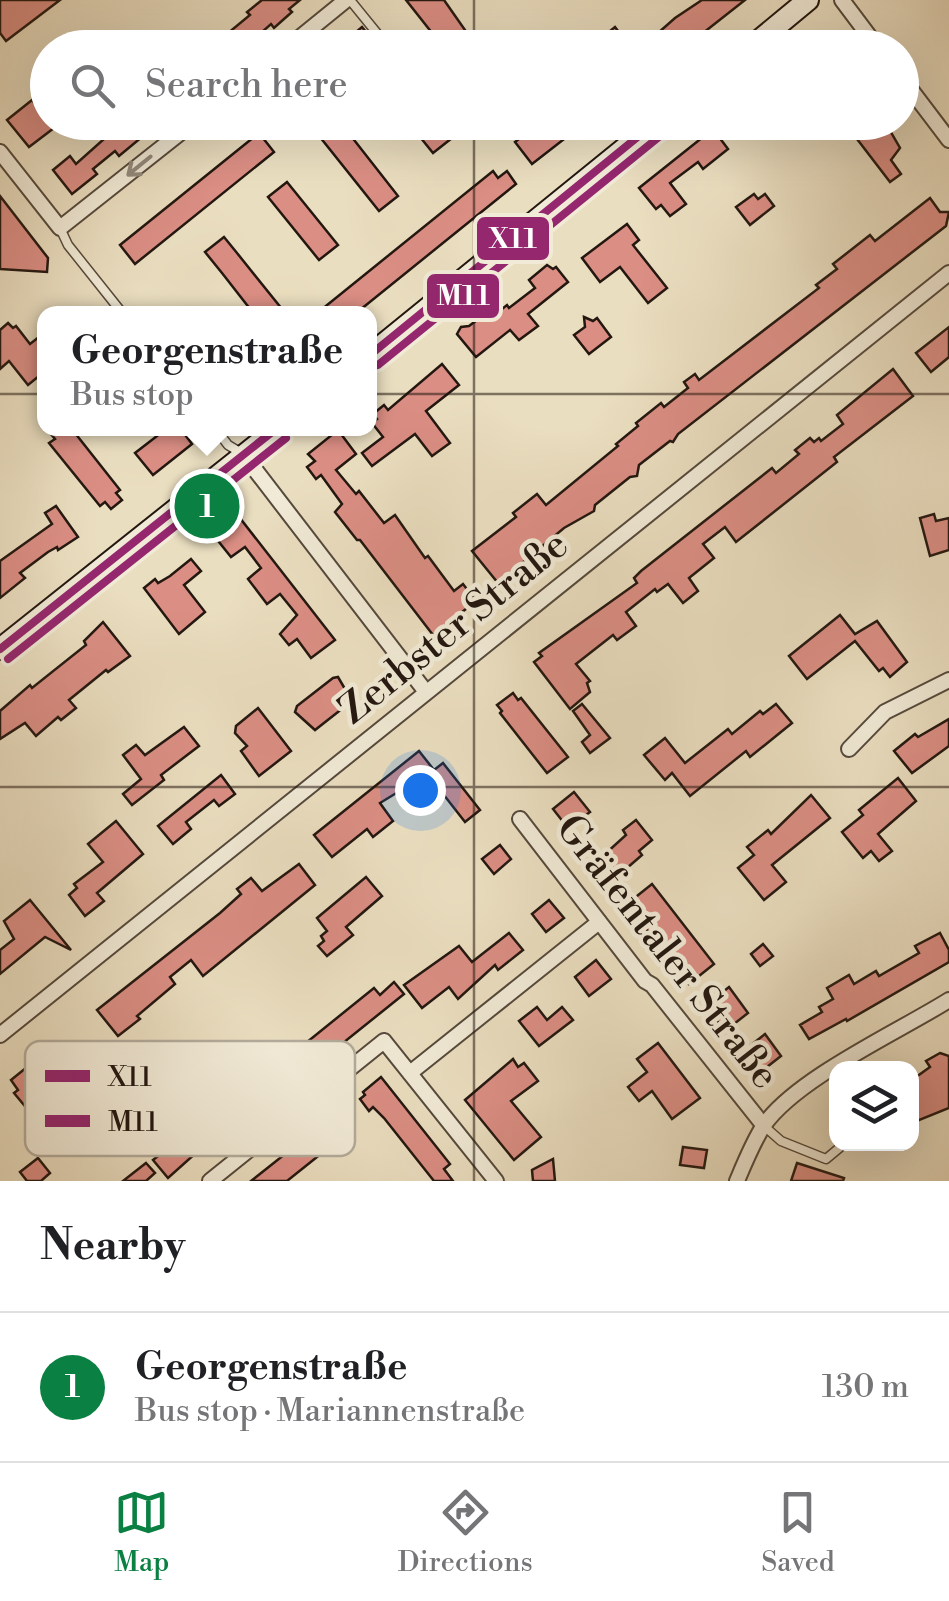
<!DOCTYPE html>
<html lang="en">
<head>
<meta charset="utf-8">
<style>
  :root { --surface:#fff; --page:#f2f2f2; --text:#202124; --muted:#757577; --line:#e0e0e0; --accent:#0b8043 }
  body { margin:0; font-family:"Libre Bodoni",serif; background:var(--page); color:var(--text) }
  .controls { position:absolute; right:30px; bottom:30px; display:grid; overflow:hidden; border-radius:20px; box-shadow:0 10px 40px #0002 }
  .controls button { width:90px; height:90px; display:grid; place-items:center; padding:0; border:0; border-bottom:2px solid var(--line); background:var(--surface); color:var(--text); font:50px sans-serif }
  .you { position:absolute; left:420px; top:790px; width:35px; height:35px; margin:-25px; border:8px solid #fff; border-radius:50%; background:#1a73e8; box-shadow:0 0 0 15px #1a73e833 }
  .badge { display:grid; place-items:center; width:65px; height:65px; border-radius:50%; background:var(--accent); color:#fff; font-size:32px; font-weight:700 }
  .pin { position:absolute; translate:-50% -50%; border:5px solid #fff; box-shadow:0 2px 10px #0006 }
  .popup { position:absolute; left:37px; top:306px; width:340px; height:130px; box-sizing:border-box; display:grid; place-content:center; border-radius:20px; background:var(--surface); filter:drop-shadow(0 2px 8px #0005); font-size:32px; white-space:nowrap; color:var(--muted) }
  .popup b { font-size:38px; color:var(--text) }
  .popup::after { content:''; position:absolute; left:50%; top:100%; margin-left:-20px; border:20px solid transparent; border-top-color:var(--surface) }
  .list { margin:0; padding:0; list-style:none }
  h2 { display:flex; justify-content:space-between; align-items:center; height:130px; margin:0; padding:0 40px; font-size:42px }
  h2 small { font-size:32px; font-weight:400; color:var(--muted) }
  .list li { display:grid; grid-template-columns:65px 1fr auto; gap:30px; align-items:center; box-sizing:border-box; height:150px; padding:0 40px; border-top:2px solid var(--line) }
  .list b { display:block; font-size:38px; white-space:nowrap }
  .list p { margin:0; font-size:32px; white-space:nowrap; color:var(--muted) }
  .list em { font-size:32px; font-style:normal; color:var(--muted) }
  .icon { flex:none; width:55px; height:55px; fill:none; stroke:currentColor; stroke-width:2; stroke-linecap:round; stroke-linejoin:round }
  .map { position:relative; flex:none; width:949px; height:1181px; overflow:hidden }
  .search { position:absolute; background:var(--surface); box-shadow:0 10px 40px #0002; left:30px; right:30px; top:30px; height:110px; display:flex; align-items:center; gap:25px; box-sizing:border-box; padding:0 35px; border-radius:55px; color:var(--muted); font-size:38px }
  .sheet { height:280px; background:var(--surface) }
  nav { display:flex; justify-content:space-around; align-items:center; box-sizing:border-box; height:140px; border-top:2px solid var(--line); background:var(--surface); font-size:28px; color:var(--muted) }
  nav a { display:grid; justify-items:center; gap:5px }
  nav .on { color:var(--accent) }
  .map>svg:first-child { display:block }
  .building { fill:#db8e84; stroke:#231710; stroke-width:2.5 }
  .lines { fill:none; stroke-linecap:round; stroke-linejoin:round }
  .lane-casing { stroke:#55493c; stroke-width:11 }
  .street-casing { stroke:#55493c; stroke-width:18 }
  .secondary-casing { stroke:#231710; stroke-width:24 }
  .lane { stroke:#f1ead6; stroke-width:8 }
  .street { stroke:#f1ead6; stroke-width:14 }
  .secondary { stroke:#f1ead6; stroke-width:20 }
  .bus-1-casing { stroke:#f1ead6; stroke-width:15 }
  .bus-2-casing { stroke:#f1ead6; stroke-width:15 }
  .bus-1 { stroke:#95276e; stroke-width:8 }
  .bus-2 { stroke:#95276e; stroke-width:8 }
  .oneway { stroke:#948b7d }
  .grid { fill:none; stroke:#231710; stroke-width:2.5; stroke-opacity:0.55 }
  .labels { text-anchor:middle; dominant-baseline:central; stroke-width:9; stroke-linejoin:round; paint-order:stroke }
  .street-label { font-size:40px; fill:#231710; stroke:#f1ead6 }
  .key { fill:#f1ead6; stroke:#b3ab9b; stroke-width:2.5 }
  .key-label { font-size:28px; fill:#231710 }
  .line-badge { stroke:#f1ead6; stroke-width:4 }
  .badge-label { font-size:28px; text-anchor:middle; font-weight:bold; fill:#fff }
</style>
</head>
<body>
<div class="map">
<svg width="949" height="1181" viewBox="0 0 949 1181">
  <rect width="100%" height="100%" fill="#eadec0"/>
  <filter id="stains"><feTurbulence type="fractalNoise" baseFrequency=".002" numOctaves="4"/><feColorMatrix values="0 0 0 0 .2 0 0 0 0 .09 0 0 0 0 .02 0 0 0 .5 -.17"/></filter>
  <radialGradient id="worn" r=".72"><stop offset=".6" stop-color="#630" stop-opacity="0"/><stop offset="1" stop-color="#630" stop-opacity=".3"/></radialGradient>
  <g class="building">
    <polygon points="0,0 60,0 6,41 0,33"/>
    <polygon points="262,0 300,0 289,9 292,12 284,19 274,28 271,24 244,48 210,48 250,15 247,12"/>
    <polygon points="406,0 444,0 472,40 463,48 444,48"/>
    <polygon points="702,0 745,0 684,48 641,48 675,18"/>
    <polygon points="362,27 379,48 337,48"/>
    <polygon points="615,27 631,48 589,48"/>
    <polygon points="32,100 54,128 29,147 7,120"/>
    <polygon points="123,122 160,122 119,156 115,151 93,169 97,174 72,194 53,170 70,156 76,164"/>
    <polygon points="308,122 340,122 398,196 379,211"/>
    <polygon points="408,122 439,122 452,138 433,153"/>
    <polygon points="541,122 586,122 532,164 515,142"/>
    <polygon points="844,122 885,122 900,148 891,160 901,174 890,182"/>
    <polygon points="713,129 728,149 703,169 698,162 670,183 686,204 670,216 661,205 656,209 639,188"/>
    <polygon points="259,133 274,152 135,264 120,245"/>
    <polygon points="493,171 498,178 507,171 516,184 355,314 316,314"/>
    <polygon points="287,182 338,245 319,260 268,197"/>
    <polygon points="754,194 758,199 765,194 774,206 750,225 736,207"/>
    <polygon points="0,196 48,258 47,272 0,269"/>
    <polygon points="930,198 940,212 949,212 946,226 678,434 673,442 670,441 639,465 637,476 630,477 595,505 594,511 564,528 498,583 472,551 516,517 513,513 537,494 546,505 618,446 616,444 638,426 636,423 661,403 664,407 688,388 684,382 695,374 699,380 819,288 816,285 837,269 833,264 870,235 875,241"/>
    <polygon points="627,224 639,240 633,245 667,288 648,303 620,267 600,282 582,258"/>
    <polygon points="224,237 237,253 286,314 254,314 222,273 205,252"/>
    <polygon points="547,265 553,269 556,267 568,282 528,314 538,326 519,340 510,330 476,357 457,334 461,327 469,326 493,308 497,313 507,305 509,308 535,288 529,280"/>
    <polygon points="584,317 593,321 597,318 611,337 589,354 574,335 585,327"/>
    <polygon points="8,323 13,328 16,326 30,344 44,333 44,372 28,385 9,361 0,369 0,330"/>
    <polygon points="949,327 949,357 931,372 916,353"/>
    <polygon points="442,364 459,385 426,411 450,443 432,456 415,434 372,466 362,453 383,437 372,423 377,419 373,414 384,405 388,410"/>
    <polygon points="893,369 913,396 834,457 837,462 736,542 725,527 703,544 714,558 689,578 698,591 683,603 668,584 657,592 655,589 626,612 636,626 617,640 613,635 576,664 590,681 587,683 590,692 570,709 534,662 542,656 539,653 637,583 634,578 641,571 772,468 776,473 799,454 795,450 810,438 814,442 819,438 821,441 843,424 837,415"/>
    <polygon points="46,428 71,428 120,490 116,493 122,500 111,509 105,502 100,506 49,443 55,439"/>
    <polygon points="151,428 180,428 192,444 153,475 135,453 157,436"/>
    <polygon points="338,430 356,454 336,470 356,494 359,491 384,523 395,515 425,558 428,556 454,591 463,584 476,601 433,635 360,540 357,540 335,512 342,504 321,475 316,479 307,467 315,461 308,454"/>
    <polygon points="56,506 78,537 58,550 57,547 48,552 20,573 25,578 0,598 0,561 52,524 45,513"/>
    <polygon points="236,513 335,640 311,658 297,639 289,645 280,634 297,615 280,594 267,604 248,579 261,568 245,547 231,557 211,532"/>
    <polygon points="934,514 936,521 949,518 949,550 930,556 920,518"/>
    <polygon points="191,559 201,571 184,585 205,612 179,634 144,588 155,579 158,583 170,576"/>
    <polygon points="840,615 855,634 877,621 907,662 890,677 883,668 879,671 855,641 807,679 789,656"/>
    <polygon points="103,622 130,656 108,672 106,670 69,700 76,708 61,720 58,717 36,736 25,723 0,739 0,711 30,685 32,688 86,645 84,641"/>
    <polygon points="338,677 352,701 315,730 295,712 297,706 333,678"/>
    <polygon points="513,693 518,700 521,698 568,757 547,773 500,713 502,711 497,705"/>
    <polygon points="582,704 610,738 590,753 582,742 590,735 573,711"/>
    <polygon points="776,704 792,723 750,757 746,751 690,796 672,773 665,780 644,755 665,738 685,763 728,729 732,734 760,711 763,714"/>
    <polygon points="258,708 291,751 259,776 241,751 247,746 235,733 236,726"/>
    <polygon points="949,719 949,746 912,773 894,751 915,734 918,737"/>
    <polygon points="184,727 199,746 161,775 164,780 132,805 123,794 141,779 123,755 136,745 145,755"/>
    <polygon points="419,751 434,770 443,763 480,810 465,822 440,790 434,795 421,778 380,803 393,821 373,837 367,829 332,857 314,835"/>
    <polygon points="221,775 235,794 219,806 214,800 186,822 191,829 173,844 158,826"/>
    <polygon points="898,778 916,801 878,834 892,851 879,861 871,851 863,858 842,832 863,815 859,810"/>
    <polygon points="574,792 590,812 568,828 553,809"/>
    <polygon points="811,795 830,818 772,865 786,882 764,900 738,868 754,855 747,847 768,830 771,834"/>
    <polygon points="636,820 652,840 639,851 642,855 619,875 604,855 626,835 623,830"/>
    <polygon points="116,821 143,854 97,893 104,901 85,916 69,895 77,888 74,884 103,862 88,844"/>
    <polygon points="500,845 511,859 494,874 482,859"/>
    <polygon points="299,864 315,885 203,976 191,960 170,977 175,984 137,1016 140,1019 118,1036 97,1010 220,913 241,894 237,889 251,878 262,891"/>
    <polygon points="366,877 382,896 346,927 353,935 327,956 318,946 324,941 321,936 327,931 317,918"/>
    <polygon points="652,884 714,964 689,984 627,904"/>
    <polygon points="30,900 71,950 45,937 0,974 0,950 14,939 4,921"/>
    <polygon points="549,900 564,918 546,932 532,914"/>
    <polygon points="509,933 523,950 498,970 495,965 458,999 449,987 422,1008 404,985 459,946 472,962"/>
    <polygon points="940,933 949,950 949,962 847,1021 846,1019 809,1039 800,1025 822,1012 819,1007 833,999 827,988 849,975 854,984 876,971 879,976 919,953 915,946"/>
    <polygon points="763,944 773,956 760,966 751,954"/>
    <polygon points="596,960 611,979 589,996 575,977"/>
    <polygon points="394,982 404,994 267,1104 264,1100 218,1137 216,1135 168,1178 153,1160 209,1116 204,1110 236,1084 239,1088 261,1071 265,1076 374,988 380,995"/>
    <polygon points="729,987 748,1013 725,1031 705,1006"/>
    <polygon points="537,1007 547,1020 562,1007 573,1020 539,1046 519,1021"/>
    <polygon points="765,1034 781,1056 758,1074 741,1053"/>
    <polygon points="658,1043 700,1098 672,1119 652,1091 639,1101 628,1087 647,1072 637,1059"/>
    <polygon points="940,1053 949,1056 949,1108 912,1123 912,1080 930,1067 926,1061"/>
    <polygon points="513,1059 518,1067 524,1063 538,1081 511,1101 541,1137 514,1160 465,1100"/>
    <polygon points="32,1063 48,1082 54,1077 63,1089 57,1094 63,1102 38,1122 14,1093 18,1090 11,1080"/>
    <polygon points="381,1077 450,1164 444,1169 453,1181 434,1181 384,1118 373,1107 369,1111 360,1099 365,1095 363,1092"/>
    <polygon points="309,1135 322,1153 287,1181 251,1181"/>
    <polygon points="683,1147 707,1150 704,1168 680,1165"/>
    <polygon points="38,1158 50,1173 41,1181 27,1181 20,1172"/>
    <polygon points="553,1159 555,1181 533,1181 532,1170"/>
    <polygon points="146,1163 155,1173 146,1181 123,1181"/>
    <polygon points="797,1163 844,1178 843,1181 791,1181"/>
  </g>
  <g class="lines">
    <defs>
      <g id="lane">
        <polyline points="350,0 389,48"/>
        <polyline points="60,228 68,245 123,314"/>
        <polyline points="215,428 228,445 243,454"/>
        <polyline points="764,1126 781,1141 826,1159 844,1144"/>
      </g>
      <g id="street">
        <polyline points="842,0 878,48"/>
        <polyline points="287,48 346,0"/>
        <polyline points="902,78 949,140"/>
        <polyline points="0,152 60,228 194,122"/>
        <polyline points="243,454 426,692"/>
        <polyline points="849,749 885,712 949,680"/>
        <polyline points="520,819 645,981 652,985 764,1126"/>
        <polyline points="0,1035 949,273"/>
        <polyline points="410,1073 599,922"/>
        <polyline points="210,1181 384,1041 496,1181"/>
        <path d="M737 1181C745 1162 753 1142 764 1125 797 1078 898 1032 949 1000"/>
      </g>
      <g id="secondary">
        <polyline points="750,48 808,0"/>
        <polyline points="370,355 657,122"/>
        <polyline points="0,649 278,428"/>
      </g>
    </defs>
    <use href="#lane" class="lane-casing"/>
    <use href="#street" class="street-casing"/>
    <use href="#secondary" class="secondary-casing"/>
    <use href="#lane" class="lane"/>
    <use href="#street" class="street"/>
    <use href="#secondary" class="secondary"/>
    <defs>
      <g id="bus-1">
        <polyline points="370,355 656,122"/>
        <polyline points="0,649 277,428"/>
      </g>
      <g id="bus-2">
        <polyline points="378,365 665,132"/>
        <polyline points="8,659 286,438"/>
      </g>
    </defs>
    <use href="#bus-1" class="bus-1-casing"/>
    <use href="#bus-2" class="bus-2-casing"/>
    <use href="#bus-1" class="bus-1"/>
    <use href="#bus-2" class="bus-2"/>
  </g>
  <defs><path id="oneway-shaft" d="M-6 0H5M1.5-3L5.5 0L1.5 3" fill="none" stroke-width="1.6" stroke-linecap="round" stroke-linejoin="round" transform="scale(2.5)"/></defs>
  <use class="oneway" href="#oneway-shaft" transform="translate(139 166) rotate(141)"/>
  <path class="grid" d="M474 0V48M474 122V1181M0 394H949M0 787H949"/>
  <g class="labels">
    <g class="street-label">
      <text transform="translate(454 628) rotate(-39)">Zerbster Straße</text>
      <text transform="translate(667 952) rotate(52)">Gräfentaler Straße</text>
    </g>
  </g>
  <rect x="25" y="1041" width="330" height="115" rx="15" class="key"/>
  <rect x="45" y="1070" width="45" height="12" fill="#95276e"/>
  <rect x="45" y="1115" width="45" height="12" fill="#95276e"/>
  <g class="key-label">
    <text x="108" y="1086">X11</text>
    <text x="108" y="1131">M11</text>
  </g>
  <g class="line-badge">
    <rect x="475" y="215" width="76" height="47" rx="10" fill="#95276e"/>
    <rect x="425" y="272" width="76" height="48" rx="10" fill="#95276e"/>
  </g>
  <g class="badge-label">
    <text x="513" y="248">X11</text>
    <text x="463" y="305">M11</text>
  </g>
  <rect width="100%" height="100%" filter="url(#stains)"/>
  <rect width="100%" height="100%" fill="url(#worn)"/>
</svg>
<div class="controls">
<button><svg class="icon" aria-label="layers" viewBox="0 0 24 24"><path d="M12 4l9 5-9 5-9-5zM3 14l9 5 9-5"/></svg></button>
</div>
<div class="you"></div>
<div class="pin badge" style="left:207px;top:506px">1</div>
<div class="popup"><b>Georgenstraße</b>Bus stop</div>
<div class="search"><svg class="icon" aria-label="search" viewBox="0 0 24 24"><circle cx="10" cy="10" r="6"/><path d="M15 15l6 6"/></svg>Search here</div>
</div>
<section class="sheet">
<h2>Nearby<small></small></h2>
<ul class="list">
<li><span class="badge">1</span><div><b>Georgenstraße</b><p>Bus stop · Mariannenstraße</p></div><em>130 m</em></li>
</ul>
</section>
<nav>
<a class="on"><svg class="icon" aria-label="map" viewBox="0 0 24 24"><path d="M3 6l6-2 6 2 6-2v14l-6 2-6-2-6 2zM9 4v14M15 6v14"/></svg>Map</a>
<a><svg class="icon" aria-label="directions" viewBox="0 0 24 24"><path d="M12 3l9 9-9 9-9-9zM9 14v-3h6M13 9l2 2-2 2"/></svg>Directions</a>
<a><svg class="icon" aria-label="saved" viewBox="0 0 24 24"><path d="M7 4h10v16l-5-4-5 4z"/></svg>Saved</a>
</nav>
</body>
</html>
